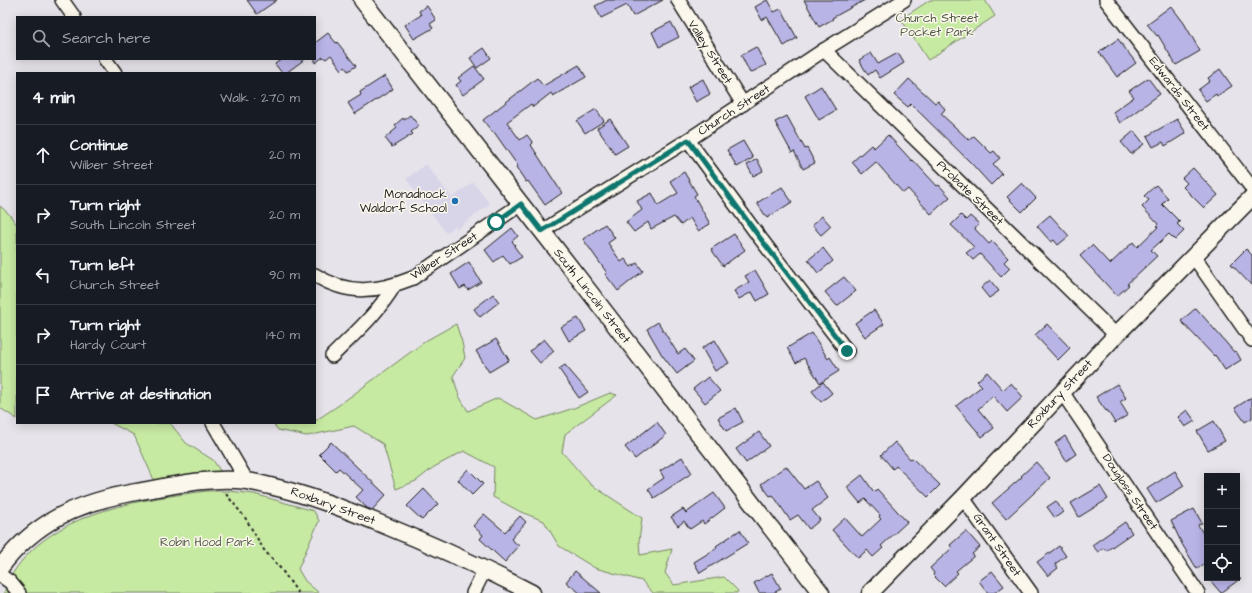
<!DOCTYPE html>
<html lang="en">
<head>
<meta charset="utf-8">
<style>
  :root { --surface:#171b24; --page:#20242c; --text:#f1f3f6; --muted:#9ea1a6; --line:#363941 }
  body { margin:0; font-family:"Architects Daughter",sans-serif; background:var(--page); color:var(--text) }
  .controls { position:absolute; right:12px; bottom:12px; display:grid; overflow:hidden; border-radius:0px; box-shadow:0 2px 10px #0003 }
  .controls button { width:36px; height:36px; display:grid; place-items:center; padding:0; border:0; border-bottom:1px solid var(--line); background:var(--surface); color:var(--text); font:20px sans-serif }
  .stop { position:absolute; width:12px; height:12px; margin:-9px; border:3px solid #0f766e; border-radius:50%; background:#fff }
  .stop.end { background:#0f766e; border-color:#fff; box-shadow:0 1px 4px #0008 }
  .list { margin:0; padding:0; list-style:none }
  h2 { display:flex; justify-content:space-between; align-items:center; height:52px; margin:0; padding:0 16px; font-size:17px }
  h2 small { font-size:13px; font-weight:400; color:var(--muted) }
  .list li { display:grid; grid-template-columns:26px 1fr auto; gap:12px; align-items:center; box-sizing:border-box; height:60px; padding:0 16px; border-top:1px solid var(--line) }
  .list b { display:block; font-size:15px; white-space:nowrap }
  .list p { margin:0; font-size:13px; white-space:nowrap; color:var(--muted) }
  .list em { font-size:13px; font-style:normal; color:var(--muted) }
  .icon { flex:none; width:22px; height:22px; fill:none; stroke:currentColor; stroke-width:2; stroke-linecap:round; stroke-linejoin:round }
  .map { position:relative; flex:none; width:1252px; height:593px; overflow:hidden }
  .search { position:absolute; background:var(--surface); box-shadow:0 2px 10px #0003; left:16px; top:16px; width:300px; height:44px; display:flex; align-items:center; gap:10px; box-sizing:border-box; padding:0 14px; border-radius:0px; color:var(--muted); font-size:15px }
  .panel { position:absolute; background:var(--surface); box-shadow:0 2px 10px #0003; left:16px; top:72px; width:300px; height:352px; border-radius:0px }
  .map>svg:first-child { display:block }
  .built { fill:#d9d5e9 }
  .green { fill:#c7eaa3; stroke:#728360 }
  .building { fill:#b9b4e6; stroke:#1c1c1c }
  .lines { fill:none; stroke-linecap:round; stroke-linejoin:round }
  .minor-casing { stroke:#1c1c1c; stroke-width:16 }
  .tertiary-casing { stroke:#1c1c1c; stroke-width:19 }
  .path { stroke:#1c1c1c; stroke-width:2; stroke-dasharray:3 3; stroke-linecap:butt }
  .minor { stroke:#fbf7ec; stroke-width:13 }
  .tertiary { stroke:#fbf7ec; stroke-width:16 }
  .route { stroke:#0f766e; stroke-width:5 }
  .poi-dot { fill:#1f6fb2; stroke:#fbf7ec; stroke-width:1.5 }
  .labels { text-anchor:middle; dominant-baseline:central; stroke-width:3; stroke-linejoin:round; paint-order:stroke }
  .park-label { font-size:12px; fill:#4f5a44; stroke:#fbf7ec }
  .street-label { font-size:12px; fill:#1c1c1c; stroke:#fbf7ec }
  .poi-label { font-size:12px; fill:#1c1c1c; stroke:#fbf7ec; text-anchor:end }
</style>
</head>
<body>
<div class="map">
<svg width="1252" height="593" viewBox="0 0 1252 593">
  <rect width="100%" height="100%" fill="#e7e3ea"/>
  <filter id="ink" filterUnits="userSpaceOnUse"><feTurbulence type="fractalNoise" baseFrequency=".025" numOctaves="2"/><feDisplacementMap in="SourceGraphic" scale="8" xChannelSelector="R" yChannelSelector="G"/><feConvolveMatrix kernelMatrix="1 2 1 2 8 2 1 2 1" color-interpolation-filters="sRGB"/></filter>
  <g filter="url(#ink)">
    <polygon class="built" points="426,164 452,198 473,182 490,204 457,229 455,226 446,233 406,179"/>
    <g class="green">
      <polygon points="930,0 985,0 995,16 928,60 901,19"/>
      <polygon points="0,206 9,214 17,225 17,419 0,408"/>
      <polygon points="456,324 462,342 465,358 453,376 459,396 468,411 498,398 537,420 574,408 610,393 617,395 565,434 562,452 590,484 642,518 639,541 640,555 672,549 665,573 674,585 724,577 738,591 737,593 653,593 642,581 595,568 559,546 544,521 521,512 493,497 494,467 464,451 434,467 416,481 396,489 383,444 354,426 307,436 278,430 273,423 315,423 315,421 339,405 427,340"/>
      <polygon points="111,423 170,423 186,443 213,460 221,472 154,480 134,435"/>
      <path d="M207 491H229L254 494 314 511 319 521 298 569 305 581 319 593H4C7 582 13 572 20 563 62 510 144 499 207 491Z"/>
    </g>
    <g class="building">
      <polygon points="247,0 277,0 257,14"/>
      <polygon points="607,0 663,0 633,16 627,5 601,18 595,6"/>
      <polygon points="767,0 774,12 781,9 797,38 784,46 767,17 762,20 755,7"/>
      <polygon points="804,0 865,0 832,18 833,19 819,27"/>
      <polygon points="427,6 436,20 430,24 433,28 414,39 405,25 421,15 419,11"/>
      <polygon points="1171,6 1184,23 1200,51 1176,65 1158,35 1157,36 1147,24"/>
      <polygon points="671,22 679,37 659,47 652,32"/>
      <polygon points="328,33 336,43 337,42 356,66 348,71 345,67 342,70 331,55 326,59 323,57 315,63 315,43"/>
      <polygon points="1118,39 1136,63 1117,77 1099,52"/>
      <polygon points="756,47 766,65 750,73 741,55"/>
      <polygon points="484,48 491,58 477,68 470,58"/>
      <polygon points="871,53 878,64 898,53 904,63 880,78 875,70 868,75 859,60"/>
      <polygon points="282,59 305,59 286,73 282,73 275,64"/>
      <polygon points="579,65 586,77 553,96 551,93 533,107 531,104 507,122 520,140 527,135 533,143 531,145 562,193 545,205 528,181 526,182 516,167 518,166 494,132 493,133 483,120 537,78 543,86"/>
      <polygon points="474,66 484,79 463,95 456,85 461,81 458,78"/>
      <polygon points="1220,69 1232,86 1217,96 1216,94 1206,101 1198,90 1210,81 1208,78"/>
      <polygon points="385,76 393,89 355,114 348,103 361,95 360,92"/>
      <polygon points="1148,78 1160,94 1120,123 1113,112 1134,97 1129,91"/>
      <polygon points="703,79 710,94 696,102 688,87"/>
      <polygon points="909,79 935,103 938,101 945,109 941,114 969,140 974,136 991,153 994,151 1000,158 993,164 1002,174 991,185 971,163 911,104 908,107 894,95"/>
      <polygon points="821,86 836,110 819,120 805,96"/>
      <polygon points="596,109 604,121 585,133 577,121"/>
      <polygon points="410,115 419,126 411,132 413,134 392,147 385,138 397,128 395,125 403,118 404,120"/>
      <polygon points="787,116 805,149 807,148 815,163 803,169 794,151 792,153 775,122"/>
      <polygon points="610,119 628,146 615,154 597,128"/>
      <polygon points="1177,119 1186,133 1165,146 1163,142 1153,147 1147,136"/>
      <polygon points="1134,131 1144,144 1131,154 1121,142"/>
      <polygon points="888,135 912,161 913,160 937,186 939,185 950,197 931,214 908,189 903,193 876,162 862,174 852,162 871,145 874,148"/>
      <polygon points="743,141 753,158 737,167 727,150"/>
      <polygon points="757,159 763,171 753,176 747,165"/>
      <polygon points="1193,168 1218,195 1204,208 1183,187 1187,183 1182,178"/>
      <polygon points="684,172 697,194 694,196 710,224 698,231 690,218 681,225 674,217 651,229 648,222 634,232 626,222 642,210 637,201 652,193 658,205 678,193 670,181"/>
      <polygon points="1022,183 1036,198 1022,212 1007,197"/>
      <polygon points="1156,185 1168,198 1162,204 1180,222 1177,224 1184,231 1175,240 1169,234 1151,250 1157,256 1127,284 1129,285 1117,296 1080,256 1092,245 1110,264 1133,242 1137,247 1158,227 1156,226 1158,224 1142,207 1149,200 1144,196"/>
      <polygon points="782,187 792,202 767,218 757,203"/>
      <polygon points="961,215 966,220 970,216 979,224 975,229 989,244 992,241 1008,258 1004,262 1010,268 1001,277 980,254 973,260 966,253 974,247 951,225"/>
      <polygon points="1050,215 1069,236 1058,245 1054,240 1051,242 1037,226"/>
      <polygon points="822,216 831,226 821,235 812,225"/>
      <polygon points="605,224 615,238 608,243 621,262 625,259 631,267 637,263 643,271 618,291 605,274 607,273 583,239"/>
      <polygon points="512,228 518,236 512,241 515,245 514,246 522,257 510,264 503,255 494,262 485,250"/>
      <polygon points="734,234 745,250 723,266 711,249"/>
      <polygon points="823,248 833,261 818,273 808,260"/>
      <polygon points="1246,249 1252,255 1252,286 1231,264"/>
      <polygon points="469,262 481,282 468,290 465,286 460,289 451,274"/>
      <polygon points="755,270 769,294 757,301 752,292 739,299 734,291 749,282 745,276"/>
      <polygon points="844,277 856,291 837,306 825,292"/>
      <polygon points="990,280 999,291 989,298 981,288"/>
      <polygon points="493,294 499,302 480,317 474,309"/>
      <polygon points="1196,308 1234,352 1236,351 1241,360 1225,370 1215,355 1214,356 1181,321"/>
      <polygon points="874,310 884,324 865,337 855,323"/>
      <polygon points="578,318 586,331 569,341 561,327"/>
      <polygon points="658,322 678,354 685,349 694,361 677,374 662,355 647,329"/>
      <polygon points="1047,324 1070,348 1058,360 1035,335"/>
      <polygon points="812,333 828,359 830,357 839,371 820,383 804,358 796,363 787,348"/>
      <polygon points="496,339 509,360 489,372 476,351"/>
      <polygon points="544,339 554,351 540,363 530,351"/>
      <polygon points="715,340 729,363 715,371 702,348"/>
      <polygon points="565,365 588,392 579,398 559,369"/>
      <polygon points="987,372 1003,390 1011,383 1023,397 1007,412 993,396 978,409 994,428 982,437 956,406 982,386 977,381"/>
      <polygon points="708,377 720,391 705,403 693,389"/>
      <polygon points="823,382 832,393 821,402 812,391"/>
      <polygon points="1117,384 1126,398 1120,402 1128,415 1115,423 1107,410 1106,411 1096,397"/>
      <polygon points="1252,397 1252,418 1245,422 1235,408"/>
      <polygon points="736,408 743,422 726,431 718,418"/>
      <polygon points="1187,410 1195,421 1185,427 1178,417"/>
      <polygon points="1214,421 1225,441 1208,450 1197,431"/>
      <polygon points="657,422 666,435 635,459 625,447"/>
      <polygon points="759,432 769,446 746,463 736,449"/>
      <polygon points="1065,436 1076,454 1066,461 1055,443"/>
      <polygon points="331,442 386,495 372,510 367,508 356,497 363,490 339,468 336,471 319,454"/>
      <polygon points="895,442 910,459 912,458 940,485 928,497 896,466 893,469 881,455"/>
      <polygon points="682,457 692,473 654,498 648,489 664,478 660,471"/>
      <polygon points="1036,462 1050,478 1006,519 992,503 1022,477 1021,476"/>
      <polygon points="786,466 804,489 816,481 828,498 812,510 820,520 809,529 798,515 790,520 773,495 770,496 761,484"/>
      <polygon points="468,469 483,484 472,495 458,480"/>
      <polygon points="1175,471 1184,486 1156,503 1147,489"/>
      <polygon points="862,475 874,492 877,489 907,522 881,546 883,548 873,557 867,550 858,558 832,530 845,518 862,537 881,519 879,517 880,515 865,499 860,503 847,487"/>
      <polygon points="1100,486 1108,499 1079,517 1071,503"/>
      <polygon points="424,489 438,504 422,520 407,506"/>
      <polygon points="714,493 725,508 704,524 702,521 690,529 684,521 678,526 671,517 683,509 686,513"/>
      <polygon points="1056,501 1063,512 1055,518 1047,507"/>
      <polygon points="1194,509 1202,523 1198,525 1207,540 1207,562 1197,569 1182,544 1171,521"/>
      <polygon points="484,514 505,532 520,516 526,522 511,539 519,546 505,562 480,539 483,535 473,526"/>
      <polygon points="1125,522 1132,533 1106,551 1104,548 1098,552 1092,545"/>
      <polygon points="740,530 748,543 700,573 694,562 717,548 716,546"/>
      <polygon points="966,531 980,547 972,554 974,556 956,571 958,573 944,586 933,575 934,573 930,568 952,548 950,545"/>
      <polygon points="1059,546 1066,556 1055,564 1058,568 1048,576 1037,562"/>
      <polygon points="575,571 601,593 580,593 566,582"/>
      <polygon points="992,571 1004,586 994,593 988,593 979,581"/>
      <polygon points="772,573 781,589 773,593 759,593 754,583"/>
      <polygon points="1208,578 1241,578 1221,593"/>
    </g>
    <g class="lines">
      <defs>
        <g id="minor">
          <polyline points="62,0 74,17"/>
          <polyline points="678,0 743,104"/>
          <polyline points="1106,0 1252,188"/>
          <polyline points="824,50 1116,335"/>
          <polyline points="105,59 115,73"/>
          <polyline points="688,140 757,234 847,351"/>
          <polyline points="542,231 688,140 824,50 904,0"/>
          <polyline points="1194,257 1252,340"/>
          <path d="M315 275C348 296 378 292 413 278L521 204"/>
          <path d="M332 356C354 334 378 313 394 286"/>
          <polyline points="1062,392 1198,593"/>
          <polyline points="213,423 247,481"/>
          <polyline points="963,498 1031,593"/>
          <polyline points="0,575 10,582 19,593"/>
          <polyline points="473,593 485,569"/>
        </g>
        <g id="tertiary">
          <polyline points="362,0 588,290 821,593"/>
          <path d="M0 568C35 521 79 502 136 492 170 486 212 476 247 481 254 482 262 484 270 486 309 495 342 508 379 523 431 544 482 567 532 593"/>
          <polyline points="870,593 963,498 1116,335 1252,197"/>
        </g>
      </defs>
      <use href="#minor" class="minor-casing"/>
      <use href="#tertiary" class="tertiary-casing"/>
      <polyline class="path" points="226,494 246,519 264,550 281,569 298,593"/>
      <use href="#minor" class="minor"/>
      <use href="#tertiary" class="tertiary"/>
    </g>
  </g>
  <g class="lines" filter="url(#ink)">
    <polyline class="route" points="496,222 521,204 542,231 688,140 757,234 847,351"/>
  </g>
  <circle class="poi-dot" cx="455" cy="201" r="4"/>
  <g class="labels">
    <g class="park-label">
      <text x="937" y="18">Church Street<tspan x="937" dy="14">Pocket Park</tspan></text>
      <text x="207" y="542">Robin Hood Park</text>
    </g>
    <g class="street-label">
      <text transform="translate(710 52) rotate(58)">Valley Street</text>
      <text transform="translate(1179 94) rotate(52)">Edwards Street</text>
      <text transform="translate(734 110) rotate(-33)">Church Street</text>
      <text transform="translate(970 193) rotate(44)">Probate Street</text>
      <text transform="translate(444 256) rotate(-33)">Wilber Street</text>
      <text transform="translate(592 296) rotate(52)">South Lincoln Street</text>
      <text transform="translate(1060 394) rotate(-47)">Roxbury Street</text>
      <text transform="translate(1130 492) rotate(56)">Douglass Street</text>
      <text transform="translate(333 506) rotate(20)">Roxbury Street</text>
      <text transform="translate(997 545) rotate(55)">Grant Street</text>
    </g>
    <g class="poi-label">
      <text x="447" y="194">Monadnock<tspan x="447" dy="14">Waldorf School</tspan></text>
    </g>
  </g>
</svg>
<div class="controls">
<button>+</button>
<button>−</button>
<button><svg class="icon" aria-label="locate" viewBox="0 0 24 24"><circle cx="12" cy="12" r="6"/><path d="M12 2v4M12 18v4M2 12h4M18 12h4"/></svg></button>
</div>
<div class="stop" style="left:496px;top:222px"></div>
<div class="stop end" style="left:847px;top:351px"></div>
<div class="search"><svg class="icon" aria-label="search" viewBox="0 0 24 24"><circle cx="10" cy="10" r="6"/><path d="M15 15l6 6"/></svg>Search here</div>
<section class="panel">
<h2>4 min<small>Walk · 270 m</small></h2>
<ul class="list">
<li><svg class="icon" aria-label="ahead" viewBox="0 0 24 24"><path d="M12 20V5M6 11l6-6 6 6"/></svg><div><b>Continue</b><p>Wilber Street</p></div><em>20 m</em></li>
<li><svg class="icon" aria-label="right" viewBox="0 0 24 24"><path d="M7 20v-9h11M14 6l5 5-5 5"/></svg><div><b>Turn right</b><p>South Lincoln Street</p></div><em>20 m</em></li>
<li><svg class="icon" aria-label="left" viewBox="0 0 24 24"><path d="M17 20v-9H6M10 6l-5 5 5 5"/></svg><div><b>Turn left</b><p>Church Street</p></div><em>90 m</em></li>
<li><svg class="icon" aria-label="right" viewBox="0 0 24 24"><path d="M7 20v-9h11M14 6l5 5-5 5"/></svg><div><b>Turn right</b><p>Hardy Court</p></div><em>140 m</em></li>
<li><svg class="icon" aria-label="arrive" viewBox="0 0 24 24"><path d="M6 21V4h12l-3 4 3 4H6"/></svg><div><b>Arrive at destination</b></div></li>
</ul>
</section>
</div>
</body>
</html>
